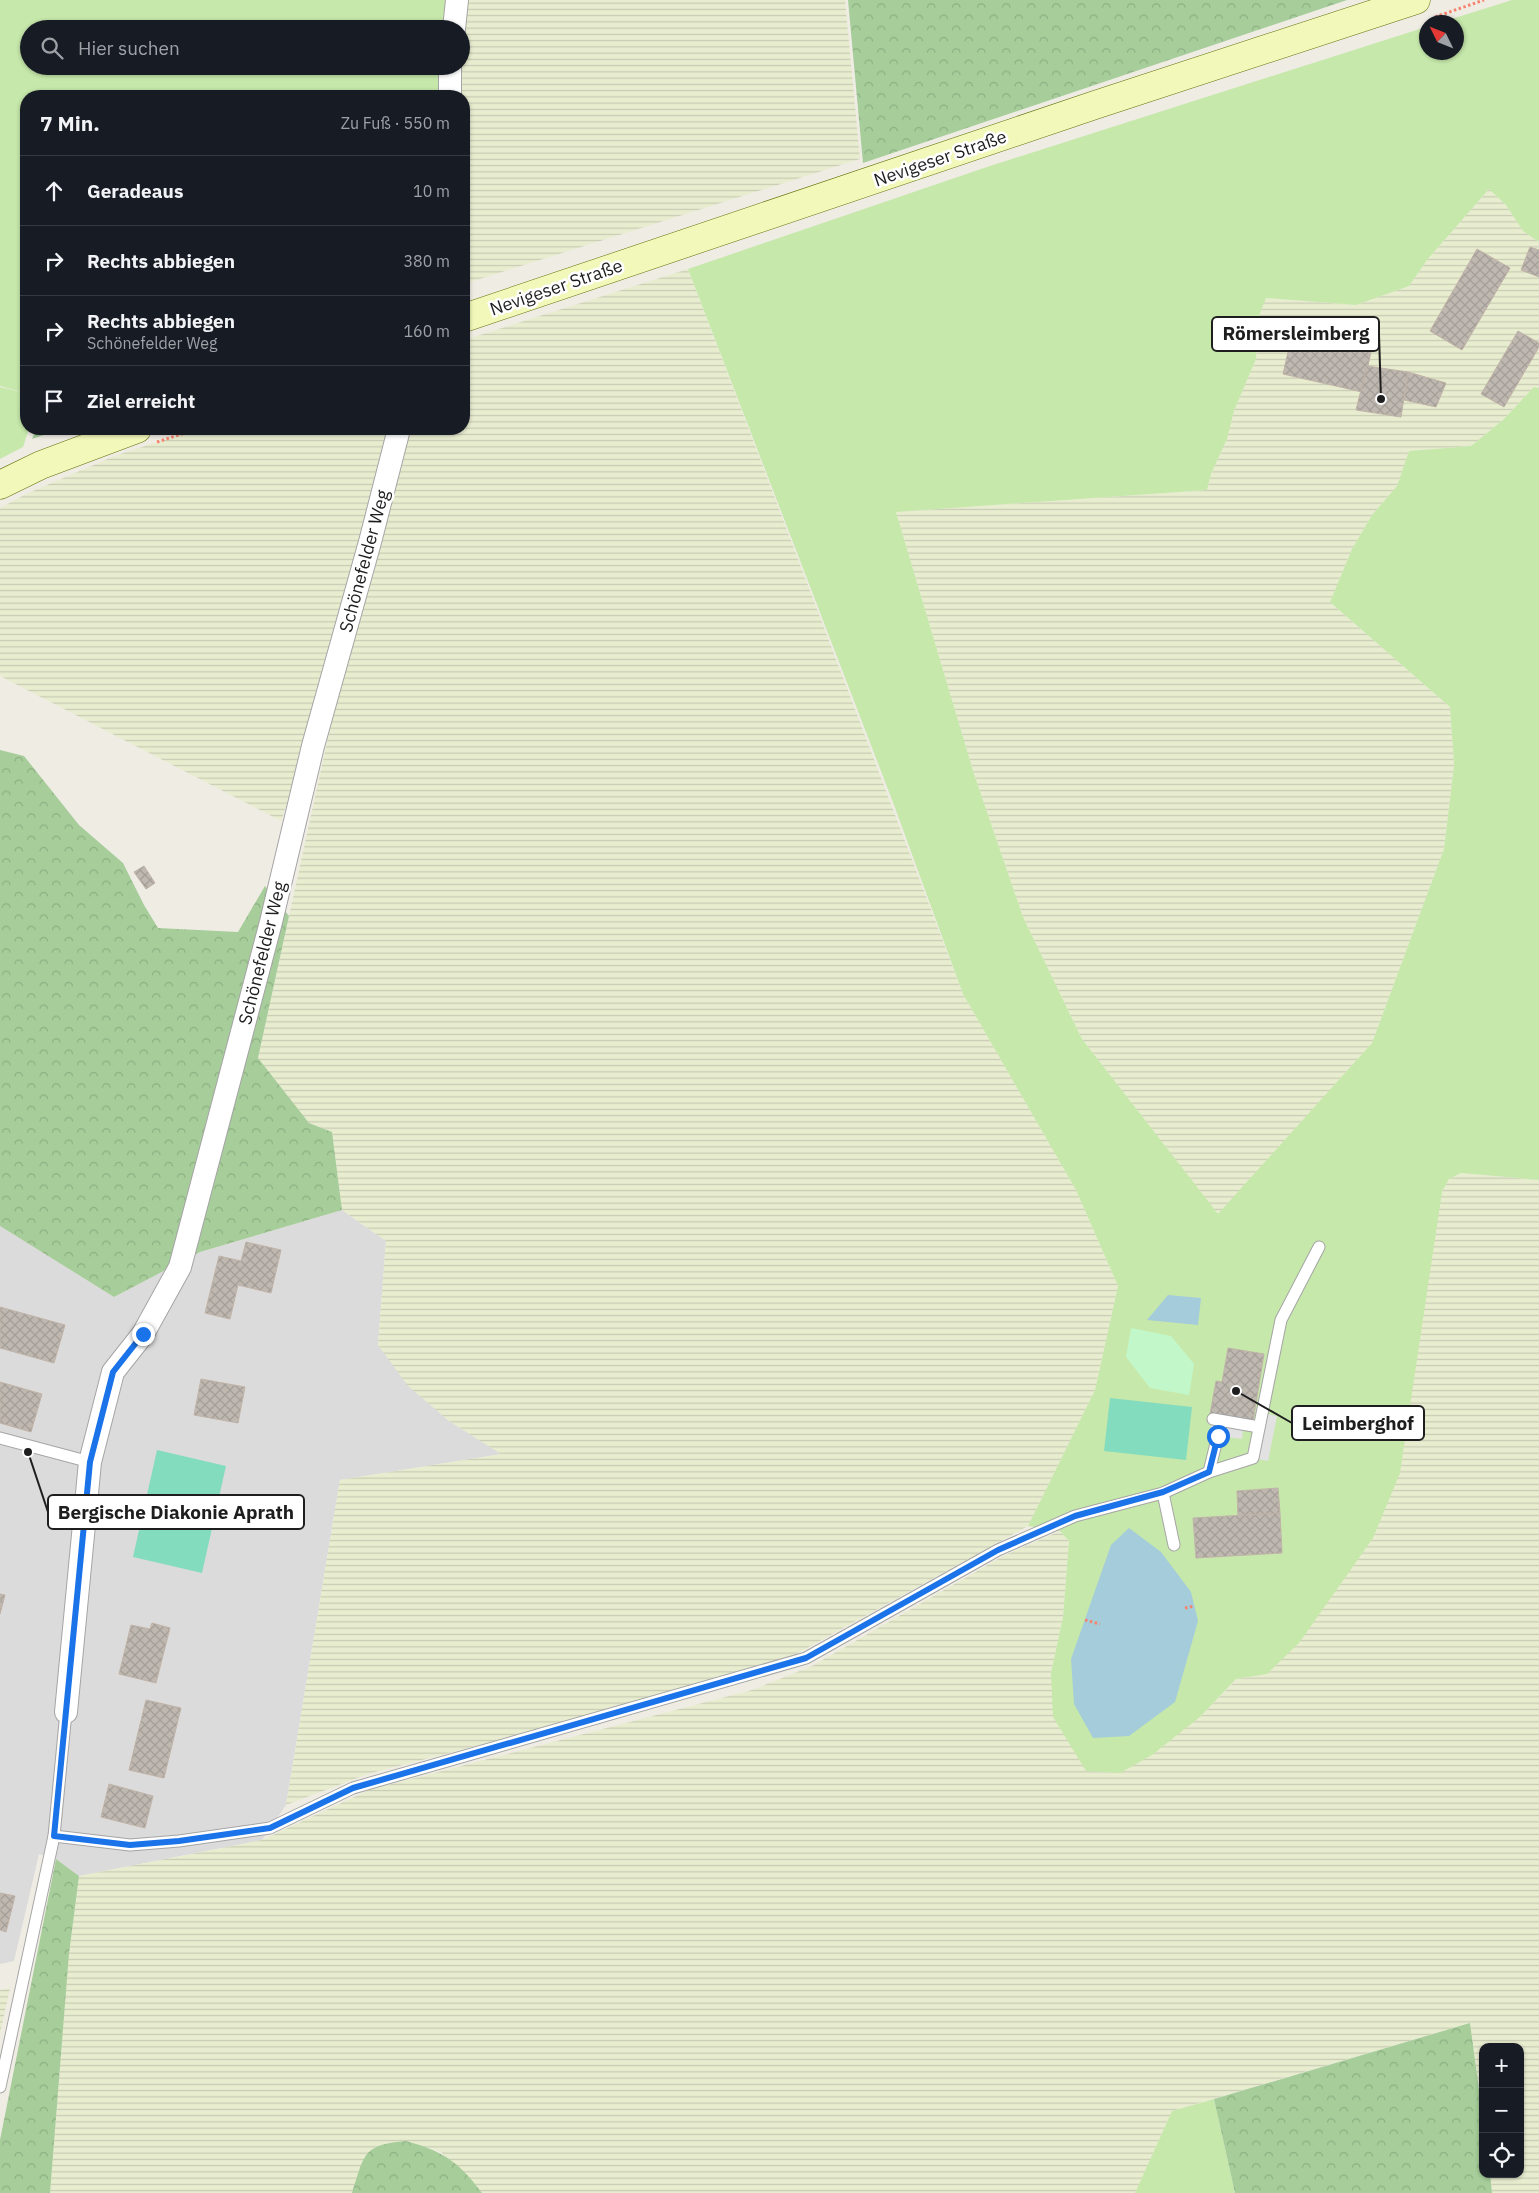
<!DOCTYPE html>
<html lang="de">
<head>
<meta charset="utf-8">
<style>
  :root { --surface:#171b24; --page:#242831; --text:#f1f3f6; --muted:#9ea1a6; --line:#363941 }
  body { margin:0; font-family:"IBM Plex Sans",sans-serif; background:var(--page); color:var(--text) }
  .controls { position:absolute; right:15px; bottom:15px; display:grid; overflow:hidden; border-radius:10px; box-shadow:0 1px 4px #0004 }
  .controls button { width:45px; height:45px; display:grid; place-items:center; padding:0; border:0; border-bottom:1px solid var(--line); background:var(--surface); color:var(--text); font:25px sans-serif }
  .compass { position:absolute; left:1419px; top:15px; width:45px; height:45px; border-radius:50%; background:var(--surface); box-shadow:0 1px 4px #0004; rotate:313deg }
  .stop { position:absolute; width:15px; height:15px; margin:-11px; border:4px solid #1a73e8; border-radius:50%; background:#fff }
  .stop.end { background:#1a73e8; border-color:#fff; box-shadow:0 1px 5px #0008 }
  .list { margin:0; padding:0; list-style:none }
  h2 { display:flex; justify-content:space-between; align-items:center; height:65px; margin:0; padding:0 20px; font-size:21px }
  h2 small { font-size:16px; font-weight:400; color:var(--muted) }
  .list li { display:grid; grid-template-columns:32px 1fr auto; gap:15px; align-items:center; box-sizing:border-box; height:70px; padding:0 20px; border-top:1px solid var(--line) }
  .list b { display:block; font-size:19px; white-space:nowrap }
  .list p { margin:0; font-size:16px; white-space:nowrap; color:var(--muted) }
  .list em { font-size:16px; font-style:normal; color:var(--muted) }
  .icon { flex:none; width:28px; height:28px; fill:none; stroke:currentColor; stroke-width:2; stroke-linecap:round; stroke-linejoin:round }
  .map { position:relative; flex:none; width:1539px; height:2193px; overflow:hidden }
  .search { position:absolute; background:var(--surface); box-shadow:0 1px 4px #0004; left:20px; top:20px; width:450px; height:55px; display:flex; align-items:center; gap:12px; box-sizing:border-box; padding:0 18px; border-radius:28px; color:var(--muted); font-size:19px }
  .panel { position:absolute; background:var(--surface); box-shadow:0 1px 4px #0004; left:20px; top:90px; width:450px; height:345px; border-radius:20px }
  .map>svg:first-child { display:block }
  .residential { fill:#dcdbdb }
  .farmland { fill:url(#farmland-rules) }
  .grass { fill:#c6e8ab }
  .forest { fill:url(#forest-crowns) }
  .park { fill:#c2f8c9 }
  .pitch { fill:#84dcbe }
  .parking { fill:#e2e2e2 }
  .water { fill:#a5ccdb }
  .building { fill:url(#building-cross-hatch); stroke:#c0b3a7 }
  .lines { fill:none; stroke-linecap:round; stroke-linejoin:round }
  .lane-casing { stroke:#a5a5a5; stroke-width:13 }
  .street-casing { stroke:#a5a5a5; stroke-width:24 }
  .secondary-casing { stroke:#617208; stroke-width:29 }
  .path { stroke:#f6836e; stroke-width:3; stroke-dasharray:2.5 2.5; stroke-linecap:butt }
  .lane { stroke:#fff; stroke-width:11 }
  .street { stroke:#fff; stroke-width:22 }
  .secondary { stroke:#f1f8b9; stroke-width:28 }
  .route { stroke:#1a73e8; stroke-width:6 }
  .labels { text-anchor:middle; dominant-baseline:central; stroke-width:5; stroke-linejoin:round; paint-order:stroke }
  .street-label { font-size:18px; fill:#1e1e1e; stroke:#fff }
  .leader { fill:none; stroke:#1e1e1e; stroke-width:2 }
  .callout-dot { fill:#1e1e1e; stroke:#fff; stroke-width:2 }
  .callout { fill:#fff; stroke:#1e1e1e; stroke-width:2 }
  .callout-label { font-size:19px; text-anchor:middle; font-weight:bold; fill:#1e1e1e }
</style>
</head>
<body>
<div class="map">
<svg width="1539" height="2193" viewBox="0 0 1539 2193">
  <defs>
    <pattern id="farmland-rules" width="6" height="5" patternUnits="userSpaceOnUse" patternTransform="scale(1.25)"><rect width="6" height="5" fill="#e9edd0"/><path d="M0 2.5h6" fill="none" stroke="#c7cbb2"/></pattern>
    <pattern id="forest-crowns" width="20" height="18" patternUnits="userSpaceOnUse" patternTransform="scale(1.25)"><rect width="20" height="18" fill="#a6cd9a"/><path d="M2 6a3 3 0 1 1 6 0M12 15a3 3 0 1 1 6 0" fill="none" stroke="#8eb084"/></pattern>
    <pattern id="building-cross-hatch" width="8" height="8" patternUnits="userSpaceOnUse" patternTransform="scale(1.25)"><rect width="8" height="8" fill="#bfb8b1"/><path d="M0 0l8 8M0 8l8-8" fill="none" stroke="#a49e98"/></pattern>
  </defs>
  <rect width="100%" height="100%" fill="#efece4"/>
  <polygon class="residential" points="342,1210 386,1241 378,1345 449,1421 502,1454 340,1480 286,1805 262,1840 79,1876 56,1859 39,1854 14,1961 0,1964 0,1226 114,1297 200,1252"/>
  <g class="farmland">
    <polygon points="462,0 845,0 860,159 464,284 464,96 456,96 461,66"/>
    <polygon points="1489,189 1506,205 1523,231 1539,242 1539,388 1534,387 1503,420 1471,446 1409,451 1397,486 1372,515 1352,549 1330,602 1450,707 1454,765 1444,849 1372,1043 1218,1215 1082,1039 1023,917 974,774 896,512 1207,490 1211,474 1227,439 1234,411 1256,359 1260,312 1266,298 1356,305 1409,286 1427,260"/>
    <polygon points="688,269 963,994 1076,1190 1118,1286 1095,1390 1028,1526 789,1658 591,1716 368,1774 286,1805 340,1480 501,1454 449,1421 408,1386 378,1345 386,1241 342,1210 332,1132 309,1123 258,1058 369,550 281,821 2,677 0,674 0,508 26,494 117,455 197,429 464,429 464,340"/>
    <polygon points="1461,1173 1539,1180 1539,2193 1492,2193 1490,2174 1520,2174 1520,2047 1483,2047 1483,2119 1470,2023 1172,2111 1135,2193 482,2193 441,2152 406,2141 365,2157 352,2193 50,2193 69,1954 79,1876 262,1840 369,1790 752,1690 812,1666 1005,1555 1060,1531 1069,1541 1063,1617 1051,1673 1201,1716 1237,1679 1267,1674 1442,1192 1449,1179"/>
    <polygon points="10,1988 0,2034 0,1990"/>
  </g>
  <g class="grass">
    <polygon points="0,0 446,0 444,29 29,29 29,66 443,66 442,96 26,96 26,393 0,386"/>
    <polygon points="1512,0 1539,0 1539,242 1523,231 1506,205 1489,189 1427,260 1409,286 1356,305 1266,298 1260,313 1256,359 1234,411 1227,439 1211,474 1207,490 896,512 974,774 1023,917 1082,1039 1218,1214 1372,1043 1444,849 1454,765 1450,707 1330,602 1352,549 1372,515 1397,486 1409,451 1471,446 1503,420 1534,387 1539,388 1539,1180 1461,1173 1449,1179 1442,1192 1400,1473 1373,1538 1299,1643 1267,1674 1236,1679 1201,1716 1152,1755 1120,1773 1086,1771 1053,1717 1051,1673 1063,1617 1069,1541 1060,1531 1028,1526 1095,1390 1118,1286 1076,1190 963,994 894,805 688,269 987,167 1426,27 1426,52 1456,52 1456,22 1442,22"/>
    <polygon points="0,387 26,393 26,429 29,429 23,447 0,459"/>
    <polygon points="1214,2099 1235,2193 1135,2193 1172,2111"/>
  </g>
  <g class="forest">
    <polygon points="848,0 1347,0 863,163"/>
    <polygon points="36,429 61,429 32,439"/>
    <polygon points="0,750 24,756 79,825 123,863 144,905 158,928 238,932 265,886 289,916 258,1058 309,1123 332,1132 342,1210 200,1252 114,1297 0,1226"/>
    <polygon points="56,1859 79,1876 69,1954 50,2193 0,2193 0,2140"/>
    <polygon points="1470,2023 1483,2119 1483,2174 1490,2174 1492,2193 1235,2193 1214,2099"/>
    <path d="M406 2141C443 2151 459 2162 482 2193H352C365 2154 362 2145 406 2141Z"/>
  </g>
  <polygon class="park" points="1131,1328 1171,1336 1194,1364 1189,1395 1150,1388 1126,1357"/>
  <g class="pitch">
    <polygon points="1110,1398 1192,1407 1186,1460 1104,1451"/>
    <polygon points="157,1450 226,1466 202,1573 133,1557"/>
  </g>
  <g class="parking">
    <polygon points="1262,1413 1277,1416 1268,1461 1253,1458"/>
    <polygon points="1211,1425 1243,1430 1242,1439 1209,1435"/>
  </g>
  <g class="water">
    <polygon points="1168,1295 1201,1298 1198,1325 1147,1320"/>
    <polygon points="1129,1528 1161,1552 1191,1592 1198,1621 1175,1702 1129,1736 1093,1738 1074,1704 1071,1659 1111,1545"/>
  </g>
  <g class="building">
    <polygon points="1530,247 1539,250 1539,277 1521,270"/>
    <polygon points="1477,249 1510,268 1462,350 1430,331"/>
    <polygon points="1293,330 1372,348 1362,392 1283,374"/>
    <polygon points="1518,331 1539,343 1539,347 1504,407 1481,394"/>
    <polygon points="1367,366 1408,372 1401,417 1356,410"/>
    <polygon points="1408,372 1446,383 1436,407 1404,400"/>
    <polygon points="144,866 155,883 146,889 134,872"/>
    <polygon points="246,1242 281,1250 271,1293 238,1285 230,1319 205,1313 219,1256 241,1261"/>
    <polygon points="0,1307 65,1325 54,1363 0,1348"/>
    <polygon points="1228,1348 1264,1354 1253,1421 1210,1414 1216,1381 1222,1382"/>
    <polygon points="201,1379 245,1387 238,1423 194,1415"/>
    <polygon points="0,1382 42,1394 31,1432 0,1423"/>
    <polygon points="1278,1488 1280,1513 1238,1516 1237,1491"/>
    <polygon points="1280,1513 1282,1553 1196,1558 1193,1518"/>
    <polygon points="0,1594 5,1595 0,1614"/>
    <polygon points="152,1623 170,1628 156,1683 119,1674 131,1625 150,1629"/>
    <polygon points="146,1700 181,1708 164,1778 129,1770"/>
    <polygon points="109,1784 153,1796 145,1828 101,1817"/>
    <polygon points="0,1893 15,1896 6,1932 0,1930"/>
  </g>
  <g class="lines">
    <defs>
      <g id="lane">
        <polyline points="1213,1419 1259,1427"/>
        <polyline points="0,1438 90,1462"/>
        <polyline points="1209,1472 1218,1435"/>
        <polyline points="1163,1493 1174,1545"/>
        <polyline points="54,1836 130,1845 179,1841 270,1828 353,1788 806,1658 998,1550 1075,1516 1163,1493 1209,1472 1253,1458 1281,1320 1319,1247"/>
        <polyline points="0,2087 54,1836 66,1712"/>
      </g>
      <g id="street">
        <polyline points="454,29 457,0"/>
        <polyline points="450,66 450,96"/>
        <polyline points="66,1712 90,1462 113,1372 143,1334 180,1267 271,922 313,746 370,542 399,429"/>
      </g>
      <g id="secondary">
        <polyline points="464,318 1095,105 1416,0"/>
        <polyline points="0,485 41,465 137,429"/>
      </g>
    </defs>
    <use href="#lane" class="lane-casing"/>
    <use href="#street" class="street-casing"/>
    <use href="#secondary" class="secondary-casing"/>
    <g class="path">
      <polyline points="1435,17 1484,0"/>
      <polyline points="157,442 197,429"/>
      <polyline points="1185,1608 1194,1606"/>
      <polyline points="1085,1620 1100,1624"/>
    </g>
    <use href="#lane" class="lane"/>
    <use href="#street" class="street"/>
    <use href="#secondary" class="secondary"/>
  </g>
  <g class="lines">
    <polyline class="route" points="143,1334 113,1372 90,1462 54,1836 130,1845 179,1841 270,1828 353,1788 806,1658 998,1550 1075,1516 1163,1492 1209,1472 1218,1436"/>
  </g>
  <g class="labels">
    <g class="street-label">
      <text transform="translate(940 158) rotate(-19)">Nevigeser Straße</text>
      <text transform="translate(556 287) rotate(-19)">Nevigeser Straße</text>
      <text transform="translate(364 561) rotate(-75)">Schönefelder Weg</text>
      <text transform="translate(262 953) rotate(-76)">Schönefelder Weg</text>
    </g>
  </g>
  <path class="leader" d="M1381 399L1379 334M1236 1391L1292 1423M28 1452L48 1512"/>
  <g class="callout-dot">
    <circle cx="1381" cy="399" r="5"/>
    <circle cx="1236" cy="1391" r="5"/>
    <circle cx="28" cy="1452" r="5"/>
  </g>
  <g class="callout">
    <rect x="1212" y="317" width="167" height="34" rx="5"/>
    <rect x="1292" y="1406" width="132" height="34" rx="5"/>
    <rect x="48" y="1495" width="256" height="34" rx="5"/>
  </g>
  <g class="callout-label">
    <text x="1296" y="340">Römersleimberg</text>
    <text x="1358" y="1430">Leimberghof</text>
    <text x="176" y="1519">Bergische Diakonie Aprath</text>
  </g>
</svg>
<div class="controls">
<button>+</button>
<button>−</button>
<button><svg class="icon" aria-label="locate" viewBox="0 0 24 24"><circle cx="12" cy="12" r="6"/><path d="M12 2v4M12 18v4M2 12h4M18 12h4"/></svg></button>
</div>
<svg class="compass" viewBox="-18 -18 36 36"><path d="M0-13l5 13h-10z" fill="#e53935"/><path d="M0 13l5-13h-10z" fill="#9ea1a6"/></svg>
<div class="stop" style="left:1218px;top:1436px"></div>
<div class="stop end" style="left:143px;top:1334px"></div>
<div class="search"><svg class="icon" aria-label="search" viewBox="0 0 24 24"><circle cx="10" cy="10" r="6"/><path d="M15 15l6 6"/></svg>Hier suchen</div>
<section class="panel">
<h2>7 Min.<small>Zu Fuß · 550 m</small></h2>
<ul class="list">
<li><svg class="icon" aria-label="ahead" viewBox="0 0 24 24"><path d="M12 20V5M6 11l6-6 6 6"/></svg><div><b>Geradeaus</b></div><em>10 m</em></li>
<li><svg class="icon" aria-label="right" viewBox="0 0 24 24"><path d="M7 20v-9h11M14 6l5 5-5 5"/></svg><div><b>Rechts abbiegen</b></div><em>380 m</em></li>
<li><svg class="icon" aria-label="right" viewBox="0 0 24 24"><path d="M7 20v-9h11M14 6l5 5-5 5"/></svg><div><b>Rechts abbiegen</b><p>Schönefelder Weg</p></div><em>160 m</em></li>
<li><svg class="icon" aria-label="arrive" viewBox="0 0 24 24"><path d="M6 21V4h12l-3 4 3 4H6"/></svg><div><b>Ziel erreicht</b></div></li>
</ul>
</section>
</div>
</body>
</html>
